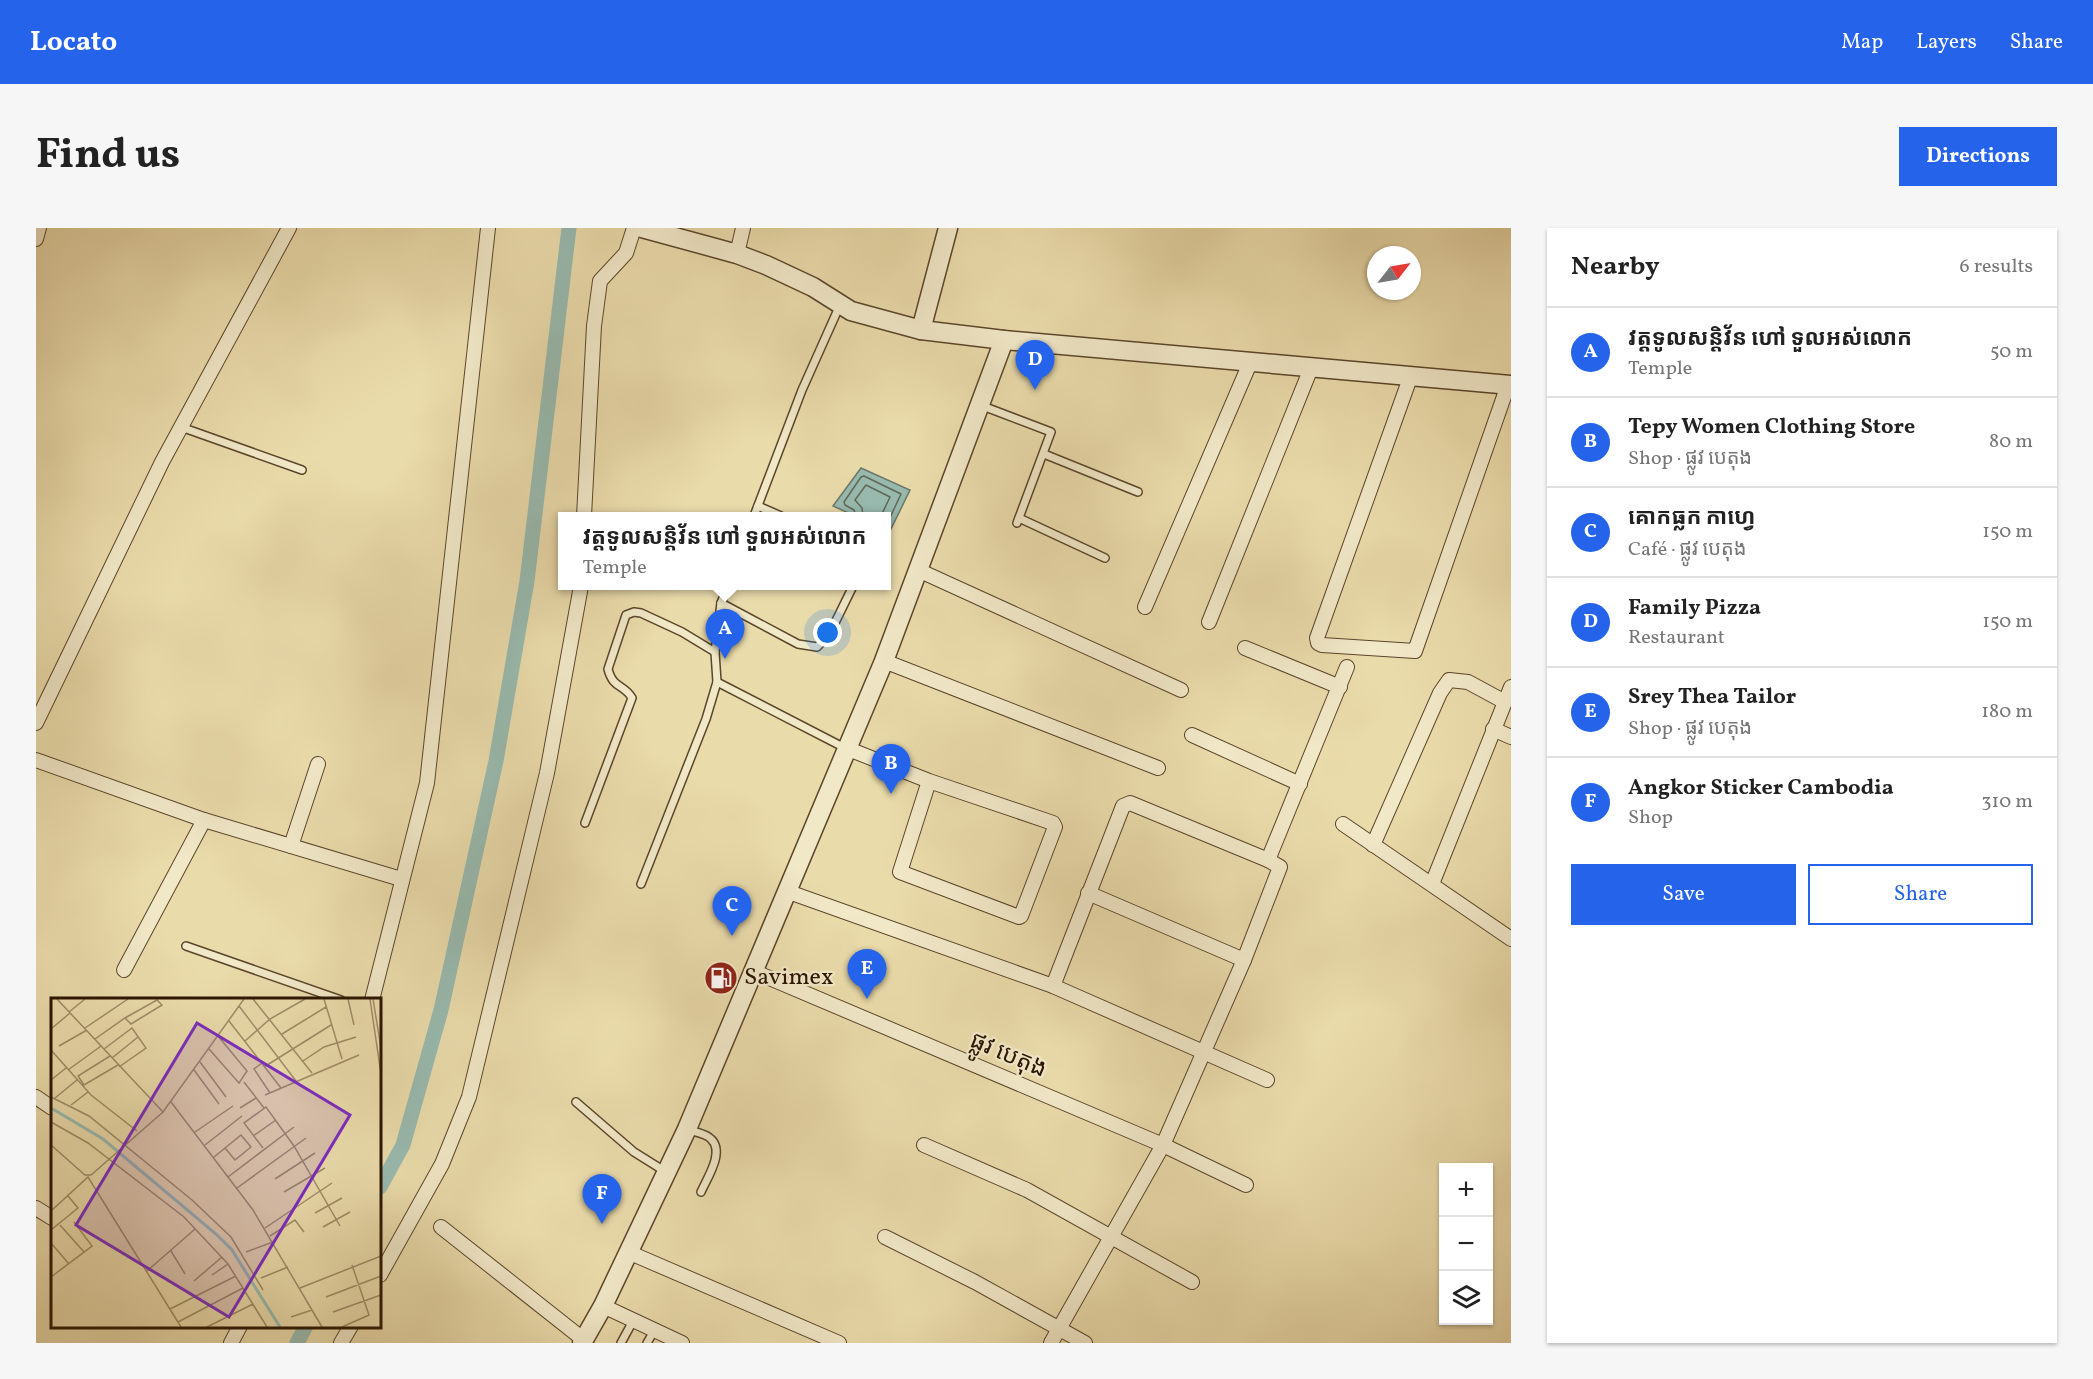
<!DOCTYPE html>
<html lang="en">
<head>
<meta charset="utf-8">
<style>
  :root { --surface:#fff; --page:#f6f6f6; --text:#222; --muted:#767676; --line:#e0e0e0; --accent:#2563eb }
  body { margin:0; font-family:Vollkorn,"Noto Sans Khmer",serif; background:var(--page); color:var(--text) }
  .controls { position:absolute; right:18px; bottom:18px; display:grid; overflow:hidden; border-radius:0px; box-shadow:0 2px 4px #0004 }
  .controls button { width:54px; height:54px; display:grid; place-items:center; padding:0; border:0; border-bottom:2px solid var(--line); background:var(--surface); color:var(--text); font:30px sans-serif }
  .compass { position:absolute; left:1331px; top:18px; width:54px; height:54px; border-radius:50%; background:var(--surface); box-shadow:0 2px 4px #0004; rotate:59deg }
  .you { position:absolute; left:792px; top:405px; width:21px; height:21px; margin:-15px; border:4px solid #fff; border-radius:50%; background:#1a73e8; box-shadow:0 0 0 9px #1a73e833 }
  .badge { display:grid; place-items:center; width:39px; height:39px; border-radius:50%; background:var(--accent); color:#fff; font-size:20px; font-weight:700 }
  .pin { position:absolute; translate:-50% -50px; filter:drop-shadow(0 2px 3px #0008) }
  .pin::after { content:''; position:absolute; top:32px; width:21px; height:18px; background:inherit; clip-path:polygon(0 0,100% 0,50% 100%) }
  .popup { position:absolute; left:522px; top:284px; width:333px; height:78px; box-sizing:border-box; display:grid; place-content:center; border-radius:0px; background:var(--surface); filter:drop-shadow(0 2px 4px #0005); font-size:20px; white-space:nowrap; color:var(--muted) }
  .popup b { font-size:22px; color:var(--text) }
  .popup::after { content:''; position:absolute; left:50%; top:100%; margin-left:-12px; border:12px solid transparent; border-top-color:var(--surface) }
  .list { margin:0; padding:0; list-style:none }
  h2 { display:flex; justify-content:space-between; align-items:center; height:78px; margin:0; padding:0 24px; font-size:26px }
  h2 small { font-size:20px; font-weight:400; color:var(--muted) }
  .list li { display:grid; grid-template-columns:39px 1fr auto; gap:18px; align-items:center; box-sizing:border-box; height:90px; padding:0 24px; border-top:2px solid var(--line) }
  .list b { display:block; font-size:22px; white-space:nowrap }
  .list p { margin:0; font-size:20px; white-space:nowrap; color:var(--muted) }
  .list em { font-size:20px; font-style:normal; color:var(--muted) }
  .actions { display:flex; gap:12px; padding:18px 24px }
  .actions a { flex:1; padding:14px 0; border:2px solid var(--accent); border-radius:0px; text-align:center; font-size:21px; color:var(--accent) }
  .actions .main { background:var(--accent); color:#fff }
  .icon { flex:none; width:33px; height:33px; fill:none; stroke:currentColor; stroke-width:2; stroke-linecap:round; stroke-linejoin:round }
  .map { position:relative; flex:none; width:1475px; height:1115px; overflow:hidden; border-radius:0px }
  header { display:flex; align-items:center; gap:36px; box-sizing:border-box; height:84px; padding:0 30px; background:var(--accent); color:#fff }
  header strong { font-size:28px }
  nav { display:flex; gap:33px; margin-inline-start:auto; font-size:21px }
  .intro { display:flex; align-items:center; justify-content:space-between; box-sizing:border-box; height:144px; padding:0 36px }
  h1 { margin:0; font-size:42px }
  .button { padding:15px 27px; border-radius:0px; background:var(--accent); color:#fff; font-size:21px; font-weight:700 }
  main { display:flex; gap:36px; padding:0 36px }
  aside { flex:1; background:var(--surface); border-radius:0px; box-shadow:0 2px 4px #0004 }
  .map>svg:first-child { display:block }
  .water { fill:#98baaf; stroke:#6c7869; stroke-width:1.5 }
  .lines { fill:none; stroke-linecap:round; stroke-linejoin:round }
  .shore { stroke:#626858; stroke-width:1.5 }
  .canal { stroke:#98baaf; stroke-width:15 }
  .service-casing { stroke:#5b462b; stroke-width:10 }
  .minor-casing { stroke:#5b462b; stroke-width:16 }
  .tertiary-casing { stroke:#5b462b; stroke-width:21 }
  .service { stroke:#f1e8c8; stroke-width:7 }
  .minor { stroke:#f1e8c8; stroke-width:14 }
  .tertiary { stroke:#f1e8c8; stroke-width:18 }
  .labels { text-anchor:middle; dominant-baseline:central; stroke-width:4.5; stroke-linejoin:round; paint-order:stroke }
  .poi-label { font-size:24px; fill:#2b1500; stroke:#f1e8c8; text-anchor:start }
  .street-label { font-size:24px; fill:#2b1500; stroke:#f1e8c8 }
  .inset-river { fill:none; stroke:#98baaf; stroke-width:3 }
  .inset-road { fill:none; stroke:#9e8c67; stroke-width:1.5 }
  .view { fill:#7b2cbf; fill-opacity:0.15; stroke:#7b2cbf; stroke-width:3 }
  .inset-edge { fill:none; stroke:#2b1500; stroke-width:3 }
</style>
</head>
<body>
<header>
<strong>Locato</strong>
<nav><a>Map</a><a>Layers</a><a>Share</a></nav>
</header>
<div class="intro"><h1>Find us</h1><a class="button">Directions</a></div>
<main>
<div class="map">
<svg width="1475" height="1115" viewBox="0 0 1475 1115">
  <rect width="100%" height="100%" fill="#eadbab"/>
  <filter id="stains"><feTurbulence type="fractalNoise" baseFrequency=".00333" numOctaves="4"/><feColorMatrix values="0 0 0 0 .2 0 0 0 0 .09 0 0 0 0 .02 0 0 0 .5 -.17"/></filter>
  <radialGradient id="worn" r=".72"><stop offset=".6" stop-color="#630" stop-opacity="0"/><stop offset="1" stop-color="#630" stop-opacity=".3"/></radialGradient>
  <polygon class="water" points="825,240 874,262 853,305 851,304 851,288 819,288 797,278"/>
  <g class="lines">
    <g class="shore">
      <polyline points="820,288 818,282 809,277 808,274 825,249 828,248 865,266 851,296"/>
      <polyline points="827,288 826,280 819,272 830,257 854,269 845,288"/>
    </g>
    <g class="canal">
      <polyline points="344,959 367,917 405,782 460,533 491,353 533,0"/>
      <polyline points="261,1115 270,1098"/>
    </g>
    <defs>
      <g id="service">
        <polyline points="944,177 1015,204 981,295"/>
        <polyline points="145,199 266,242"/>
        <polyline points="1008,226 1102,264"/>
        <polyline points="722,278 745,288"/>
        <polyline points="718,288 766,162 804,77"/>
        <polyline points="983,290 1069,330"/>
        <polyline points="685,375 762,416 781,419 793,407 817,358"/>
        <polyline points="681,454 809,520"/>
        <path d="M549 595 596 470C588 456 577 461 572 441L590 387 598 384 605 385 646 404 679 424"/>
        <polyline points="605,656 670,491 681,454 679,424 685,375 692,358"/>
        <polyline points="150,718 305,772"/>
        <polyline points="540,874 598,924 630,944"/>
        <path d="M653 902C660 904 671 906 675 911 689 924 671 950 665 964"/>
        <polyline points="585,1115 597,1093"/>
        <polyline points="611,1115 618,1103"/>
      </g>
      <g id="minor">
        <polyline points="0,11 3,0"/>
        <polyline points="701,26 707,0"/>
        <polyline points="1374,150 1281,410 1282,415 1286,417 1379,423 1472,157"/>
        <polyline points="548,288 558,98 564,53 590,25 598,0"/>
        <polyline points="882,342 1145,462"/>
        <polyline points="1109,379 1214,135"/>
        <polyline points="1173,394 1275,140"/>
        <polyline points="1209,420 1304,459"/>
        <polyline points="848,433 1122,540"/>
        <polyline points="0,495 126,234 253,0"/>
        <polyline points="1457,501 1475,509"/>
        <polyline points="1156,507 1264,556"/>
        <polyline points="810,520 893,553 1017,595 1019,599 985,688 983,689 864,644 893,553"/>
        <polyline points="0,532 168,592 365,651"/>
        <polyline points="1307,596 1475,711"/>
        <polyline points="1337,617 1404,465 1413,452 1432,454 1469,474"/>
        <polyline points="255,618 282,536"/>
        <polyline points="1232,632 1311,439"/>
        <polyline points="1396,656 1475,459"/>
        <polyline points="750,663 1017,758 1231,852"/>
        <polyline points="1052,665 1208,732"/>
        <polyline points="88,742 168,592"/>
        <polyline points="717,743 1127,917 1210,957"/>
        <polyline points="336,772 391,555 452,0"/>
        <polyline points="0,869 16,880"/>
        <polyline points="888,917 991,962 1156,1054"/>
        <polyline points="0,980 16,990"/>
        <polyline points="405,999 548,1112"/>
        <polyline points="849,1009 939,1054 1049,1115"/>
        <polyline points="592,1024 803,1115"/>
        <polyline points="344,1047 406,936 433,869 511,545 545,358"/>
        <polyline points="567,1078 646,1115"/>
        <polyline points="195,1115 204,1098"/>
        <polyline points="305,1115 315,1098"/>
        <polyline points="1015,1115 1127,917 1208,732 1244,639 1232,632 1094,575 1087,578 1017,758"/>
      </g>
      <g id="tertiary">
        <polyline points="606,0 701,26 730,37 777,59 815,83 885,102 968,112 1475,157"/>
        <polyline points="885,102 912,0"/>
        <polyline points="546,1115 567,1078 651,901 848,433 968,112"/>
      </g>
    </defs>
    <use href="#service" class="service-casing"/>
    <use href="#minor" class="minor-casing"/>
    <use href="#tertiary" class="tertiary-casing"/>
    <use href="#service" class="service"/>
    <use href="#minor" class="minor"/>
    <use href="#tertiary" class="tertiary"/>
  </g>
  <defs>
    <symbol id="fuel-disc" viewBox="-11 -11 22 22"><circle r="9.5" fill="#8f2418" stroke="#f1e8c8"/><path d="M-5.5-6h7V0h2V4h1.3V-2.5L3-4.5l.8-.8L6-3V5H2.5V1h-1V6h-7ZM-4.2-4.7v3.2H.2V-4.7Z" fill="#fff"/></symbol>
  </defs>
  <g fill-rule="evenodd">
    <use href="#fuel-disc" x="666" y="731" width="38" height="38"/>
  </g>
  <g class="labels">
    <g class="poi-label">
      <text x="708" y="750">Savimex</text>
    </g>
    <g class="street-label">
      <text transform="translate(972 828) rotate(23)">ផ្លូវ បេតុង</text>
    </g>
  </g>
  <g transform="translate(15 770)">
    <rect width="330" height="330" fill="#eadbab"/>
    <path class="inset-river" d="M0 110 52 141 165 236 181 252 229 329"/>
    <path class="inset-road" d="M6 1 112 114M202 1 261 75M273 1 291 61M297 1 303 27M319 1 330 76M322 1 330 50M188 8 245 83M18 14 34 1M178 23 230 90M34 30 77 1M0 31 19 15M231 36 275 9M44 41 74 20 106 2 111 7 80 26 74 20M194 43 219 21 254 1M8 48 36 32M53 51 81 30 95 50 68 69M158 51 188 85 196 73 167 38M0 52 40 97 86 133M59 58 27 78 33 87 67 67M61 60 87 39M252 63 273 49 305 39M149 64 175 99M211 65 203 71 219 95M213 69 280 27M17 72 50 48M143 72 168 106M0 82 15 70M193 84 213 110M214 97 308 57M0 99 38 118 141 202 180 239 212 292M4 100 26 82M120 104 202 212 271 329M20 107 37 94M189 110 205 100M0 124 37 145 133 219 177 266 216 329M144 134 182 108M202 138 225 122M0 147 34 177H40L112 114 193 1M154 147 191 118M212 150 193 125 215 109 243 148 289 228M163 159 190 137 200 149 184 162 174 150M177 179 243 129M224 181 264 155M186 190 255 140M233 194 274 170M0 213 37 179 130 329M264 215 291 200M9 227 33 254M272 229 299 214M214 230 281 185M0 232 27 210 17 198M219 238 244 222 253 234M0 245 18 266M120 253 134 276M195 254 222 244M96 273 144 231M161 277 177 266M0 279 41 248 23 224M210 280 237 269M143 283 171 259M249 290 330 258M275 299 330 278M119 311 185 278M282 314 330 297M240 319 261 312M127 324 192 290M156 329 202 306M291 329 318 317 301 267"/>
    <path class="view" d="M146 25 299 117 178 319 25 227Z"/>
    <rect width="330" height="330" class="inset-edge"/>
  </g>
  <rect width="100%" height="100%" filter="url(#stains)"/>
  <rect width="100%" height="100%" fill="url(#worn)"/>
</svg>
<div class="controls">
<button>+</button>
<button>−</button>
<button><svg class="icon" aria-label="layers" viewBox="0 0 24 24"><path d="M12 4l9 5-9 5-9-5zM3 14l9 5 9-5"/></svg></button>
</div>
<svg class="compass" viewBox="-18 -18 36 36"><path d="M0-13l5 13h-10z" fill="#e53935"/><path d="M0 13l5-13h-10z" fill="#767676"/></svg>
<div class="you"></div>
<div class="pin badge" style="left:689px;top:431px">A</div>
<div class="popup"><b>វត្តទូលសន្តិវ័ន ហៅ ទួលអស់លោក</b>Temple</div>
<div class="pin badge" style="left:855px;top:566px">B</div>
<div class="pin badge" style="left:696px;top:708px">C</div>
<div class="pin badge" style="left:999px;top:162px">D</div>
<div class="pin badge" style="left:831px;top:771px">E</div>
<div class="pin badge" style="left:566px;top:996px">F</div>
</div>
<aside>
<h2>Nearby<small>6 results</small></h2>
<ul class="list">
<li><span class="badge">A</span><div><b>វត្តទូលសន្តិវ័ន ហៅ ទួលអស់លោក</b><p>Temple</p></div><em>50 m</em></li>
<li><span class="badge">B</span><div><b>Tepy Women Clothing Store</b><p>Shop · ផ្លូវ បេតុង</p></div><em>80 m</em></li>
<li><span class="badge">C</span><div><b>គោកធ្លក កាហ្វេ</b><p>Café · ផ្លូវ បេតុង</p></div><em>150 m</em></li>
<li><span class="badge">D</span><div><b>Family Pizza</b><p>Restaurant</p></div><em>150 m</em></li>
<li><span class="badge">E</span><div><b>Srey Thea Tailor</b><p>Shop · ផ្លូវ បេតុង</p></div><em>180 m</em></li>
<li><span class="badge">F</span><div><b>Angkor Sticker Cambodia</b><p>Shop</p></div><em>310 m</em></li>
</ul>
<div class="actions"><a class="main">Save</a><a>Share</a></div>
</aside>
</main>
</body>
</html>
